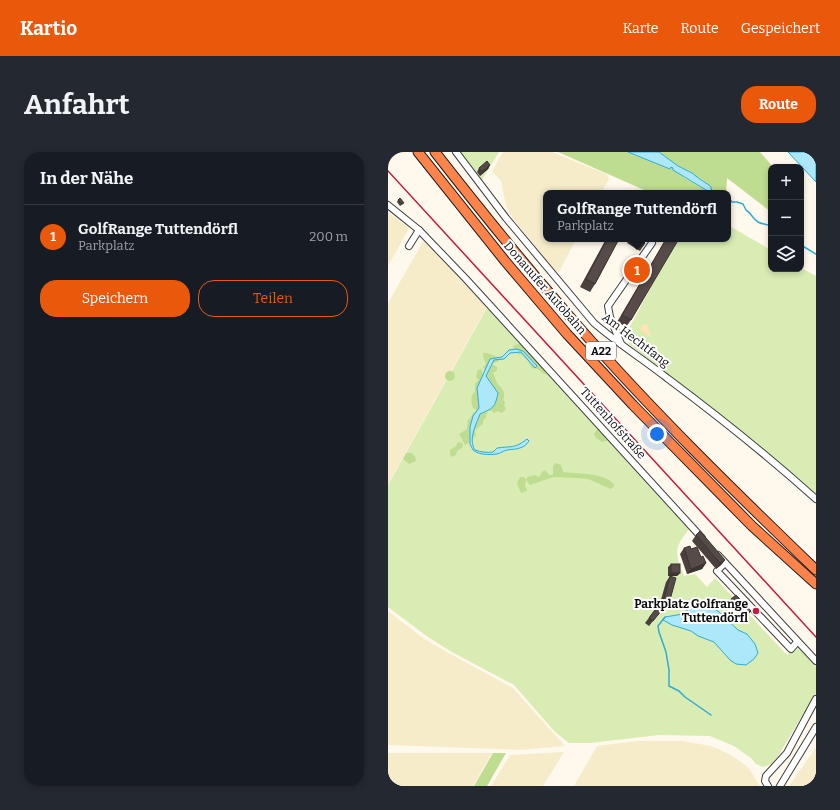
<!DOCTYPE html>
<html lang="de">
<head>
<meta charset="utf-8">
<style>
  :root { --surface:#171b24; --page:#242831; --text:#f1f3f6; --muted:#9ea1a6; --line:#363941; --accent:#ea580c }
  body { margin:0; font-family:Bitter,serif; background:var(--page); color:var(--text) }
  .controls { position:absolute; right:12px; top:12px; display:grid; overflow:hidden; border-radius:8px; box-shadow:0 2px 6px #0003 }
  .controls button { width:36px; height:36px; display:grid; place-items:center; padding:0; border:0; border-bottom:1px solid var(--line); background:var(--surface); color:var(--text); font:20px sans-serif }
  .you { position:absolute; left:269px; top:282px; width:14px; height:14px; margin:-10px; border:3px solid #fff; border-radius:50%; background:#1a73e8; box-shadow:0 0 0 6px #1a73e833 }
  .badge { display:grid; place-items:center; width:26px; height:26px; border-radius:50%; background:var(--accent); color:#fff; font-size:13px; font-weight:700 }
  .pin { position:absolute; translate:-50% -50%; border:2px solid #fff; box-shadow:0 1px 4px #0006 }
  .popup { position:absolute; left:155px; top:38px; width:188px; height:52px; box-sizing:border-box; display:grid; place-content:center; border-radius:8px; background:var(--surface); filter:drop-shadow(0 1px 3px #0005); font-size:13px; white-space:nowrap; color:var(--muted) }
  .popup b { font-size:15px; color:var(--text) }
  .popup::after { content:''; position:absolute; left:50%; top:100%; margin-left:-8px; border:8px solid transparent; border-top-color:var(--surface) }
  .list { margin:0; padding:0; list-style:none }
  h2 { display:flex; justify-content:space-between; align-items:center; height:52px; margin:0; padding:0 16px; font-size:17px }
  h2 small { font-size:13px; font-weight:400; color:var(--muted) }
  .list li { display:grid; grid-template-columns:26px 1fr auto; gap:12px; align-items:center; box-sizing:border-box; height:64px; padding:0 16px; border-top:1px solid var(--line) }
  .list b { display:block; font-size:15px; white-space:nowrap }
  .list p { margin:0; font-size:13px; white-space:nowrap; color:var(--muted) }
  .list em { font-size:13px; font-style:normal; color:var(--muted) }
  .actions { display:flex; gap:8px; padding:12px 16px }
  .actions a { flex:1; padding:9px 0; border:1px solid var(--accent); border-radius:16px; text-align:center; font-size:14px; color:var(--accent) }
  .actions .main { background:var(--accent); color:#fff }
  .icon { flex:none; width:22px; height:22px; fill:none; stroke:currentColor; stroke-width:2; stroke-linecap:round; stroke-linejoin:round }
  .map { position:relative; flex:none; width:428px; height:634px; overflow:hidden; border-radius:16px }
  header { display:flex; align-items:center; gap:24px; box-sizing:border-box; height:56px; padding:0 20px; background:var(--accent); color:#fff }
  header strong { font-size:19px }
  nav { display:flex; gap:22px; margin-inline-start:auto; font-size:14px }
  .intro { display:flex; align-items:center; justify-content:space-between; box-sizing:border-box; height:96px; padding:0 24px }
  h1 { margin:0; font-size:28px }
  .button { padding:10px 18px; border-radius:16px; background:var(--accent); color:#fff; font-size:14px; font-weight:700 }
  main { display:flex; gap:24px; padding:0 24px }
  aside { flex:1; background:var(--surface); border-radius:16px; box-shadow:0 2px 6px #0003 }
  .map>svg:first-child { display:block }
  .farmland { fill:#f7ecca }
  .green { fill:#d9ecb3 }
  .forest { fill:#bfdd91 }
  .sand { fill:#fee3b5 }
  .water { fill:#ade8fa; stroke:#2fabd6 }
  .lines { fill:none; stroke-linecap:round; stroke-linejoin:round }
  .stream { stroke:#2fabd6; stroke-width:1.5 }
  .minor-casing { stroke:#3f3f3f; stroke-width:8 }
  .highway-casing { stroke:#1d1d1d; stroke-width:11 }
  .minor { stroke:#fff; stroke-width:6 }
  .highway { stroke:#fe834b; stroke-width:9 }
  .rail { stroke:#c51c3c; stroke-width:1.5 }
  .wall { fill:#4a403e }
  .shaded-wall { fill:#3c3432 }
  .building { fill:#564b48; stroke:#3c3432 }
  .poi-dot { fill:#c51c3c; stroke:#fff; stroke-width:1.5 }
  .labels { text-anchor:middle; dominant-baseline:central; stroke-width:4; stroke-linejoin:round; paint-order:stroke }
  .shield { fill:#fff; stroke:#555; stroke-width:1 }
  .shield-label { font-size:11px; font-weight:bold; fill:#0c0c0c }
  .street-label { font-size:12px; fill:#0c0c0c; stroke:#fff }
  .poi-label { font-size:12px; font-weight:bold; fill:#0c0c0c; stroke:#fff; text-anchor:end }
</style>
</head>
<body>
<header>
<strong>Kartio</strong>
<nav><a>Karte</a><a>Route</a><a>Gespeichert</a></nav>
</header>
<div class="intro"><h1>Anfahrt</h1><a class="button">Route</a></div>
<main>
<aside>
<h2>In der Nähe<small></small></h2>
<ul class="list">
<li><span class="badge">1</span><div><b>GolfRange Tuttendörfl</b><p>Parkplatz</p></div><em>200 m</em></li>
</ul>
<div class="actions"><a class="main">Speichern</a><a>Teilen</a></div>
</aside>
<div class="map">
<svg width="428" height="634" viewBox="0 0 428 634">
  <rect width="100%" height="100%" fill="#fff8ec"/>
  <g class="farmland">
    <polygon points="115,0 164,0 218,22 220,24 221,27 213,41 158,41 158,87 188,87 171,120 167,119 165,117 122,62 118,54 113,29 104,19"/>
    <polygon points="0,60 21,76 0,114"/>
    <polygon points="36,88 100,153 0,332 0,151"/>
    <polygon points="0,459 35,486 57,499 125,536 177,594 133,598 0,593"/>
    <polygon points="249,589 295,589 323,594 343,603 360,615 372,634 186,634 209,594"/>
    <polygon points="428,595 428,634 401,634 424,601"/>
    <polygon points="176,600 155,634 103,634 122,603"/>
    <polygon points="0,601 104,601 85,634 0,634"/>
  </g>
  <g class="green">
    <polygon points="71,0 111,0 94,28"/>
    <polygon points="340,73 383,98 383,117 413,117 413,116 428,124 428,343 352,280 241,192 240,178 289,87 340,87"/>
    <path d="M100 154 302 376C286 396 286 400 296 424L307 422 319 435 327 426 399 503 409 493 428 515V541L390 604 384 612 375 615 368 612 363 606 346 594 322 584 271 583 202 591H181L167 580 126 533 62 499 40 485 0 455V333Z"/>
  </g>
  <g class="forest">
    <polygon points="170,0 240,0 282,17 283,15 285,16 297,26 323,41 263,41"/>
    <polygon points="271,0 372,0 385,15 383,15 383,60 339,26 338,41 331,41 333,40 326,40 322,37 321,33 313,28 304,21 290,14"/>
    <polygon points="130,192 134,192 156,215 158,223 149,217 144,216 139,208 133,202 132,203 127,200 125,194"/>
    <path d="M95 201H99L110 205 111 209 104 212 109 215V218L107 220H105C106 222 106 224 107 226 109 234 120 238 115 248L117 250 116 253 118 257 114 261 109 259 106 261 104 259H99L100 261 98 263V265L95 269V272L87 278 88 284 81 288 82 290 77 293 71 282 79 277 80 267H82L85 261 88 259V258L85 256C83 250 82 243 87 240V232L90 228 88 224 90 218 93 217 95 222 97 218 95 215 98 212 95 204Z"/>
    <circle cx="62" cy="224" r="5"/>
    <polygon points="210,276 222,288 214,290 208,286 206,282"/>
    <polygon points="70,290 74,291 75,293 74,296 69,299 68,303 64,305 62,303 62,298 68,294"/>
    <path d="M18 301H23C26 303 28 305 28 309L21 312 15 307Z"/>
    <path d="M168 311 173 313 175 320C193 323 213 319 227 333L223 337 200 327 189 326 165 325 142 333 138 328 137 333 139 339 133 341 129 331 132 325H136L138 328 139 325 147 323 151 325 154 320 157 318 161 323H165V314Z"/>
    <polygon points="105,601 118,601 99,634 86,634"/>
  </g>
  <polygon class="sand" points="255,172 258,172 260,174 261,179 263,182 261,184 252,178 253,174"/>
  <g class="water">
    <polygon points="240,0 271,0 290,14 304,21 313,28 321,33 323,35 323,37 326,40 330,40 331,38 333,40 323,41 285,18 285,16 283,15 282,17"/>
    <polygon points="400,0 428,0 428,30"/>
    <path d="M128 197 135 199 149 214 147 216 133 200 122 201 116 207 106 208 98 224 110 241C107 256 105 256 92 262 88 273 80 287 87 298 93 300 99 301 105 300L109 296C122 294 127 297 139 287L141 289C136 297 128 297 119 298 115 299 113 301 109 302 101 303 91 303 85 298L82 292V275L85 264 91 256 89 236 102 207 114 205 121 198Z"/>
    <polygon points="310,449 330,459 350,478 359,482 367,492 370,501 366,507 358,513 348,512 342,508 326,490 310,484 303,479 284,473 275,468 277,465 295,462"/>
  </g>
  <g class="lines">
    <g class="stream">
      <path d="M340 45 344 50H349L355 52 358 58C363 61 365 67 370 70 375 73 379 71 383 75"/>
      <polyline points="413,93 428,102"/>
      <polyline points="277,465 270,474 271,480 278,500 281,518 281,534 291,539 297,545 323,563"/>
    </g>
    <defs>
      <g id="minor">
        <path d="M68 0 118 66 206 171C229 191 255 207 279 226 330 264 380 304 428 347"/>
        <polyline points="0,53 31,78 78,127 314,386"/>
        <polyline points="21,94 31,78"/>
        <polyline points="233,192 222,165 220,154 264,91"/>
        <polyline points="330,403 428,509"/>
        <polyline points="337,411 329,419 403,497 409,490"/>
        <polyline points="380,634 377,629 378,624 399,601 428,547"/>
        <polyline points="392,634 428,575"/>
      </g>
      <g id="highway">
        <polyline points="30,0 117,109 179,182 245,253 364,374 428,432"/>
        <path d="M47 0C93 59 140 117 189 173 264 259 346 339 428 418"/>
      </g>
    </defs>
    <use href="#minor" class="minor-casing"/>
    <use href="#highway" class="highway-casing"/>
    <use href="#minor" class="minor"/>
    <use href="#highway" class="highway"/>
    <polyline class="rail" points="0,19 428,485"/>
  </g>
  <g class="wall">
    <polygon points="102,13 100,17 92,24 89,20 91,16"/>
    <polygon points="10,48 15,52 12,54 9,50"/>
    <polygon points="218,87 231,87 207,132 202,140 192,135"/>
    <polygon points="242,87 251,87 257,91 252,99 239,91"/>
    <polygon points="278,87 243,168 238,175 229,170"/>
    <polygon points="308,383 337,408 333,413 328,417 304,389"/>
    <polygon points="296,396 303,397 313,405 318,411 314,417 299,422 292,402"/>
    <polygon points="283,412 292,421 289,424 284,424 278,453 261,474 257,471 272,451 278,430 282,424 280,424 280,415"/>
    <polygon points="343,447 363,459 360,463 356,467 341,451"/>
  </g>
  <g class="shaded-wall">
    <polygon points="102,13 100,17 92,24 94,20"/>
    <polygon points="337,408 333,413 328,417 332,411"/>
    <polygon points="318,411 314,417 299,422 303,417"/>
    <polygon points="283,421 292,421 289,424 280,424"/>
  </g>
  <g class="building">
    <polygon points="99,9 102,13 94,20 91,16"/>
    <polygon points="12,46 16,51 14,52 10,48"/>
    <polygon points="219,87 231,87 207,132 198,127"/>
    <polygon points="242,87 251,87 257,91 254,95 242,88"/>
    <polygon points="278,87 284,87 289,90 243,168 234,163"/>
    <polygon points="312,379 337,408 332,411 308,383"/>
    <polygon points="302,394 303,397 309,395 313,405 315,404 318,411 303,417 296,396"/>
    <rect x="283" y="412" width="9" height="9"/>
    <polygon points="282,424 288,426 282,448 265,469 261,466 276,446"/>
    <polygon points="348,443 363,459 358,463 343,447"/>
  </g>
  <circle class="poi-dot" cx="368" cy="459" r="4"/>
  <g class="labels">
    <rect class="shield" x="198" y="190" width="30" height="18" rx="3"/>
    <g class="shield-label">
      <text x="213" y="199">A22</text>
    </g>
    <g class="street-label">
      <text transform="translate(157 136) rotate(49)">Donauufer Autobahn</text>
      <text transform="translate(248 188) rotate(37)">Am Hechtfang</text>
      <text transform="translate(225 271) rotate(48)">Tuttenhofstraße</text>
    </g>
    <g class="poi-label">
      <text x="360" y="452">Parkplatz Golfrange<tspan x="360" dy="14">Tuttendörfl</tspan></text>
    </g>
  </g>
</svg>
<div class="controls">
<button>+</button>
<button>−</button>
<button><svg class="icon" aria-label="layers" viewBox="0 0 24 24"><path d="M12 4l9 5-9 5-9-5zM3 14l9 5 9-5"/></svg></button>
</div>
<div class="you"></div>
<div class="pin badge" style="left:249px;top:118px">1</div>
<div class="popup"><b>GolfRange Tuttendörfl</b>Parkplatz</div>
</div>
</main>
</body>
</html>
